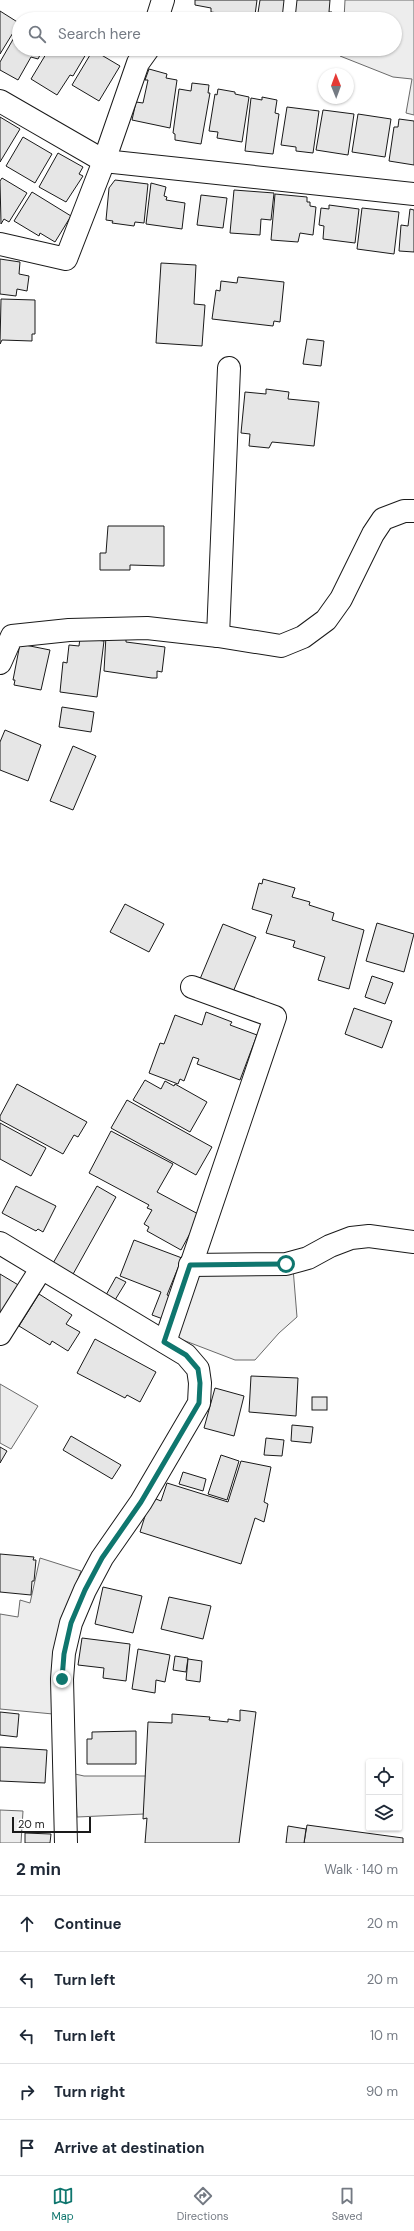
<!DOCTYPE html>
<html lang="en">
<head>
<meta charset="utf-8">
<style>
  :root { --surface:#fff; --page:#f2f2f3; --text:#1f2937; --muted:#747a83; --line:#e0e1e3; --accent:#0f766e }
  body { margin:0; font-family:"DM Sans",sans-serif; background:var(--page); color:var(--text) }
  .controls { position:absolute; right:12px; bottom:12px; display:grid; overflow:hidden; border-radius:4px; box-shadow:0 1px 3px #0004 }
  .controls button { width:36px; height:36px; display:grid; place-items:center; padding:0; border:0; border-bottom:1px solid var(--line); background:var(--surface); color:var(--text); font:20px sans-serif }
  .compass { position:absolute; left:318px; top:68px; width:36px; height:36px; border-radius:50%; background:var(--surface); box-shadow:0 1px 3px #0004; rotate:359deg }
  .scale { position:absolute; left:12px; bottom:10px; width:79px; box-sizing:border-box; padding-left:4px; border:2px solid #1a1a1a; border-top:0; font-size:11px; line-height:14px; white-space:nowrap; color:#1a1a1a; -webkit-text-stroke:3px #fff; paint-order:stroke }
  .stop { position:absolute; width:12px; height:12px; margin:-9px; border:3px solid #0f766e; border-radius:50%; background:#fff }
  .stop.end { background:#0f766e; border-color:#fff; box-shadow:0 1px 4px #0008 }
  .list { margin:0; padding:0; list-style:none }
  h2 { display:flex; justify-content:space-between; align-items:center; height:52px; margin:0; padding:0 16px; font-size:17px }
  h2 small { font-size:13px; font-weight:400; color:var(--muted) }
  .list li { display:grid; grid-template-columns:26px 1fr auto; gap:12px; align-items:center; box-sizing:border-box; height:56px; padding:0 16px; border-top:1px solid var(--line) }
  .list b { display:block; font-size:15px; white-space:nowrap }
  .list em { font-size:13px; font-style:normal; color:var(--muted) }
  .icon { flex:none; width:22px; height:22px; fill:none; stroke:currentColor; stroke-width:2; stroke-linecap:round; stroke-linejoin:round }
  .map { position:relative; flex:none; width:414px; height:1843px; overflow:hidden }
  .search { position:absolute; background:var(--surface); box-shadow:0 1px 3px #0004; left:12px; right:12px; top:12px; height:44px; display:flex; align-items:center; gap:10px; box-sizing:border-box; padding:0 14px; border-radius:22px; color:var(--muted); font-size:15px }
  .sheet { height:332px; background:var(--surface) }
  nav { display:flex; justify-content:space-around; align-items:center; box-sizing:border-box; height:56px; border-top:1px solid var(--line); background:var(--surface); font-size:11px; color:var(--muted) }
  nav a { display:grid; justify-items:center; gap:2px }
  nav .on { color:var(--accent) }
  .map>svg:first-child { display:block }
  .built { fill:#ededed; stroke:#6a6a6a }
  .building { fill:#e6e6e6; stroke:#1a1a1a }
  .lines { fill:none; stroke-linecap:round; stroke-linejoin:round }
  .minor-casing { stroke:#1a1a1a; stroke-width:24 }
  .minor { stroke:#fff; stroke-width:22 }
  .route { stroke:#0f766e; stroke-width:5 }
</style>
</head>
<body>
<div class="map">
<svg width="414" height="1843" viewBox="0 0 414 1843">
  <rect width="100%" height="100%" fill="#fff"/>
  <g class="built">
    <polygon points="345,0 414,0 414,115 406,113 412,79 393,77 340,56 341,49 395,49 395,19 344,19"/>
    <polygon points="293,1268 297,1317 279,1333 255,1360 235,1360 175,1337 195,1271"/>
    <polygon points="0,1384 38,1406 11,1449 0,1443"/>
    <polygon points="40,1558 81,1571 63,1618 53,1714 0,1709 0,1614 18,1617 20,1600 30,1603"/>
    <polygon points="75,1774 84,1776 146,1776 144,1814 77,1817"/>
    <polygon points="0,1810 23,1811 21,1843 0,1843"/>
  </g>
  <g class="building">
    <polygon points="195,0 257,0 255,15 248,14 247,17 211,12 211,8 195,5"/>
    <polygon points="260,0 284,0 282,19 257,19"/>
    <polygon points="297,0 330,0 329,12 332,12 331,19 295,19"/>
    <polygon points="0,11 19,23 0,54"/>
    <polygon points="19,29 19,49 43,49 38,59 31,57 18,80 0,70 0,62"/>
    <polygon points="49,49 89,49 73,76 70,75 57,95 31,79"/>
    <polygon points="291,49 321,49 321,54"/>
    <polygon points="93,50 120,66 99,101 72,85"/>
    <polygon points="149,69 167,74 166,78 177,80 170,128 132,120 136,102 143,103 148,80 145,80"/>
    <polygon points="192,83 209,85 208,93 210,93 201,144 175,140 175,134 173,133 179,89 191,91"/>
    <polygon points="218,89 235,92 235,94 249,97 242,142 217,138 218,132 209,131 215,94 217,95"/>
    <polygon points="262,97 277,100 275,113 279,114 273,154 245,151 251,98 262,100"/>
    <polygon points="287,107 319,111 313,153 296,151 296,147 281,145"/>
    <polygon points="323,110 354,114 348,155 316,150"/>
    <polygon points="358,114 391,119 385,157 352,152"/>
    <polygon points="0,117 20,129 0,162"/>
    <polygon points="399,119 414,121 414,165 389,161 394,127 398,127"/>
    <polygon points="23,137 52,154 35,183 6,166"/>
    <polygon points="58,153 83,167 79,174 83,176 66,202 39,187"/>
    <polygon points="2,178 27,193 9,222 4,219 1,224 0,181"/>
    <polygon points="115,180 148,184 144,223 135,222 134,226 112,223 113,221 106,220 109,188"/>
    <polygon points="151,183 166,187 164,196 167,197 166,200 185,203 182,229 146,224"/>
    <polygon points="234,190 274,193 271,220 261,219 260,235 230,233"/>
    <polygon points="32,192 71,216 55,242 40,233 39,236 14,221"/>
    <polygon points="275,194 307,197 307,202 310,202 310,206 316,207 313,235 300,233 298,242 271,240"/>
    <polygon points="201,195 227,198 223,228 197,225"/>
    <polygon points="329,205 359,209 355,243 323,239 324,226 319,225 321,208 329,209"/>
    <polygon points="362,208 399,212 394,254 357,249"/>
    <polygon points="410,209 414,210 414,252 399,251 401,225 408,226"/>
    <polygon points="0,259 20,262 19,274 29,276 27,291 17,289 16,296 0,294"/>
    <polygon points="161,263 196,265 194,304 205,305 202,346 156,343"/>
    <polygon points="238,277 284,282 280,322 274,321 273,326 212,319 216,290 220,291 221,281 237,283"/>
    <polygon points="1,299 35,300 35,334 32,334 32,341 2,340 0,344"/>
    <polygon points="307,339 324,341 321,366 303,364"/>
    <polygon points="266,389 289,392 288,399 319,402 314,446 272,442 269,448 249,446 250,434 241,433 245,392 266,394"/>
    <polygon points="108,526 164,526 164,566 130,565 130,570 100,570 100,553 106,553"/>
    <polygon points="106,636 126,638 126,642 165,647 162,672 157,671 157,678 152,678 104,671"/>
    <polygon points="80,638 104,641 97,697 60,692 63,662 67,663 69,645 79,646"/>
    <polygon points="20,644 50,650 41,690 14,685 15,680 13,680"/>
    <polygon points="62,707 94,712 91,732 59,727"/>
    <polygon points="5,730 41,745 28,781 0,770 0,742"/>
    <polygon points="73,746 96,756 73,810 50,801"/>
    <polygon points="263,879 295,888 292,897 310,902 309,905 334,913 332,920 364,930 349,989 318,980 325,957 293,947 295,941 266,933 272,915 252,909 259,883 262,884"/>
    <polygon points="125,904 164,924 149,952 110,932"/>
    <polygon points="377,923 414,934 404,972 366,961"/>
    <polygon points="223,924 256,937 233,992 200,979"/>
    <polygon points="372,976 393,983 385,1004 365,997"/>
    <polygon points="354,1008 392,1021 382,1048 345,1034"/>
    <polygon points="206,1012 232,1022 230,1025 257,1035 240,1080 197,1064 199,1059 193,1057 184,1081 180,1079 178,1084 149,1073 160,1043 164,1044 175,1015 202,1025"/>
    <polygon points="145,1080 161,1089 165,1081 174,1086 175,1084 207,1102 190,1132 133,1100"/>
    <polygon points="17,1084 87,1122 78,1137 74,1135 63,1154 0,1120 0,1116"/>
    <polygon points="127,1100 212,1147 196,1175 111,1128"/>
    <polygon points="0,1123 46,1148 31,1176 0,1159"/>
    <polygon points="111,1131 173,1164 157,1192 200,1215 181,1250 147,1231 149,1227 144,1224 152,1210 147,1208 149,1205 89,1173"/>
    <polygon points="16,1186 56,1206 43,1232 38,1229 36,1231 2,1213"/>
    <polygon points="97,1186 116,1197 72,1276 52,1265"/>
    <polygon points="134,1240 182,1258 167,1295 172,1297 163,1319 152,1315 161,1292 120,1276"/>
    <polygon points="0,1274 20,1286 2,1313 0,1311"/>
    <polygon points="116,1277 126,1282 115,1300 106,1295"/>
    <polygon points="39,1294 72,1315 66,1324 80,1332 68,1351 52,1341 50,1345 19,1326"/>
    <polygon points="95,1339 156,1372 140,1402 127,1395 125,1398 77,1373"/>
    <polygon points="251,1376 298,1378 296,1416 249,1412"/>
    <polygon points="215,1388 244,1396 234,1436 204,1428"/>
    <rect x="312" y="1397" width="15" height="13"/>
    <polygon points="292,1425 313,1427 311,1443 291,1441"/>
    <polygon points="71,1436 121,1465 112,1479 63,1450"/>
    <polygon points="266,1438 284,1440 282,1456 264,1455"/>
    <polygon points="0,1447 7,1451 0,1463"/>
    <polygon points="221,1455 239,1461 227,1500 208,1494"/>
    <polygon points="241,1461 271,1467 264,1502 268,1504 264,1522 255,1518 241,1564 140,1532 151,1497 161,1501 167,1483 228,1502"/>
    <polygon points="183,1472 206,1479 203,1491 179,1484"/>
    <polygon points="0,1554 34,1557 33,1560 36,1560 34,1581 32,1581 31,1595 0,1592"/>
    <polygon points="103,1587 142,1596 133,1633 95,1624"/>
    <polygon points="169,1597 211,1606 203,1639 161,1629"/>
    <polygon points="82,1638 130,1644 126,1681 103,1678 104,1668 78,1665"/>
    <polygon points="138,1649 170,1655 165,1682 156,1680 155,1693 132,1689"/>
    <polygon points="175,1656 188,1658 186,1672 173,1670"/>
    <polygon points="188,1659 202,1661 200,1682 186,1680"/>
    <polygon points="240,1710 256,1712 239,1843 145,1843 147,1818 143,1819 148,1722 172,1723 172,1714 210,1717 209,1720 228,1722 228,1719 240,1721"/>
    <polygon points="0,1712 19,1714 17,1737 0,1735"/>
    <polygon points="136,1731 136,1764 87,1764 87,1739 92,1739 92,1732"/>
    <polygon points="0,1747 47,1750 45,1783 0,1781"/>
    <polygon points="307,1825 403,1838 403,1843 304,1843"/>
    <polygon points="288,1826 306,1829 304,1843 286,1843"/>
    <polygon points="25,1833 51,1834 50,1843 25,1843"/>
  </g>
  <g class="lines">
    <defs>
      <g id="minor">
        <polyline points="157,19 163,0"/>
        <polyline points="0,101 104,161 414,194"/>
        <polyline points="0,244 66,259 104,161 138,63 148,49"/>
        <polyline points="218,636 229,368"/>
        <polyline points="0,663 12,636 69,630 147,628 218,636 281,646 303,637 326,620 341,599 373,534 383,519 404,511 414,511"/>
        <polyline points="0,1243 186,1355 198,1369 200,1383 199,1403 141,1502 102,1558 85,1590 71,1623 64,1653 62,1679 66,1843"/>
        <polyline points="190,1265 286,1264 308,1258 330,1246 351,1238 369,1236 414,1242"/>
        <polyline points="0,1334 41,1269"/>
        <polyline points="165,1342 275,1017 192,987"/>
      </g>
    </defs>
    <use href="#minor" class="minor-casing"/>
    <use href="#minor" class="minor"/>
  </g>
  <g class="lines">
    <polyline class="route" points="62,1679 64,1654 71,1623 85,1590 102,1558 141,1502 199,1403 200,1383 198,1369 186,1355 164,1342 190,1265 286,1264"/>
  </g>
</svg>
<div class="controls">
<button><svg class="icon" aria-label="locate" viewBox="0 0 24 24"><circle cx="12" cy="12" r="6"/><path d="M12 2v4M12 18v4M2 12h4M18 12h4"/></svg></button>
<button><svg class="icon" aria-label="layers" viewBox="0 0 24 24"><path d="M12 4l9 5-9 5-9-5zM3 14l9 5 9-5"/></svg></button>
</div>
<svg class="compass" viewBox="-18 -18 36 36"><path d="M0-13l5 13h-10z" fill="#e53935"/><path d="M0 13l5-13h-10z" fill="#747a83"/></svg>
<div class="scale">20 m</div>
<div class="stop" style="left:286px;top:1264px"></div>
<div class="stop end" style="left:62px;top:1679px"></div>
<div class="search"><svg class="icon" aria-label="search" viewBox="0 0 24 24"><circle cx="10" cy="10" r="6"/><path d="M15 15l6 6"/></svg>Search here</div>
</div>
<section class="sheet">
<h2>2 min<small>Walk · 140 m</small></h2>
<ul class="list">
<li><svg class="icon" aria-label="ahead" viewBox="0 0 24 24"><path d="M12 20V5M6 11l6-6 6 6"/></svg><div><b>Continue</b></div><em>20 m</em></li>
<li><svg class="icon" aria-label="left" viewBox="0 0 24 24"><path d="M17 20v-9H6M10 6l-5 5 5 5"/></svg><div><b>Turn left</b></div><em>20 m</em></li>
<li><svg class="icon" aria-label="left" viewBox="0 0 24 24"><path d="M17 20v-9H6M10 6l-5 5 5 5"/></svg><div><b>Turn left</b></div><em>10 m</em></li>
<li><svg class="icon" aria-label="right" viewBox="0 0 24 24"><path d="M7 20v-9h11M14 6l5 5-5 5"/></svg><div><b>Turn right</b></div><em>90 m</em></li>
<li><svg class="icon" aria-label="arrive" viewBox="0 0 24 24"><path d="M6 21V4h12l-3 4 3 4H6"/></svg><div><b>Arrive at destination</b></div></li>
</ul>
</section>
<nav>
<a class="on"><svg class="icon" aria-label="map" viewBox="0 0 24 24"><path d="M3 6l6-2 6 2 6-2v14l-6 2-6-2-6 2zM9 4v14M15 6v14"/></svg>Map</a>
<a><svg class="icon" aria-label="directions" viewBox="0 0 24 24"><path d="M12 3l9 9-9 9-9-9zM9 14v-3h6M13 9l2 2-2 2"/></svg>Directions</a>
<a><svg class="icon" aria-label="saved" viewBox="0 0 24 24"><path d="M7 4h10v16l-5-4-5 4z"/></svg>Saved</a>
</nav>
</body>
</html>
